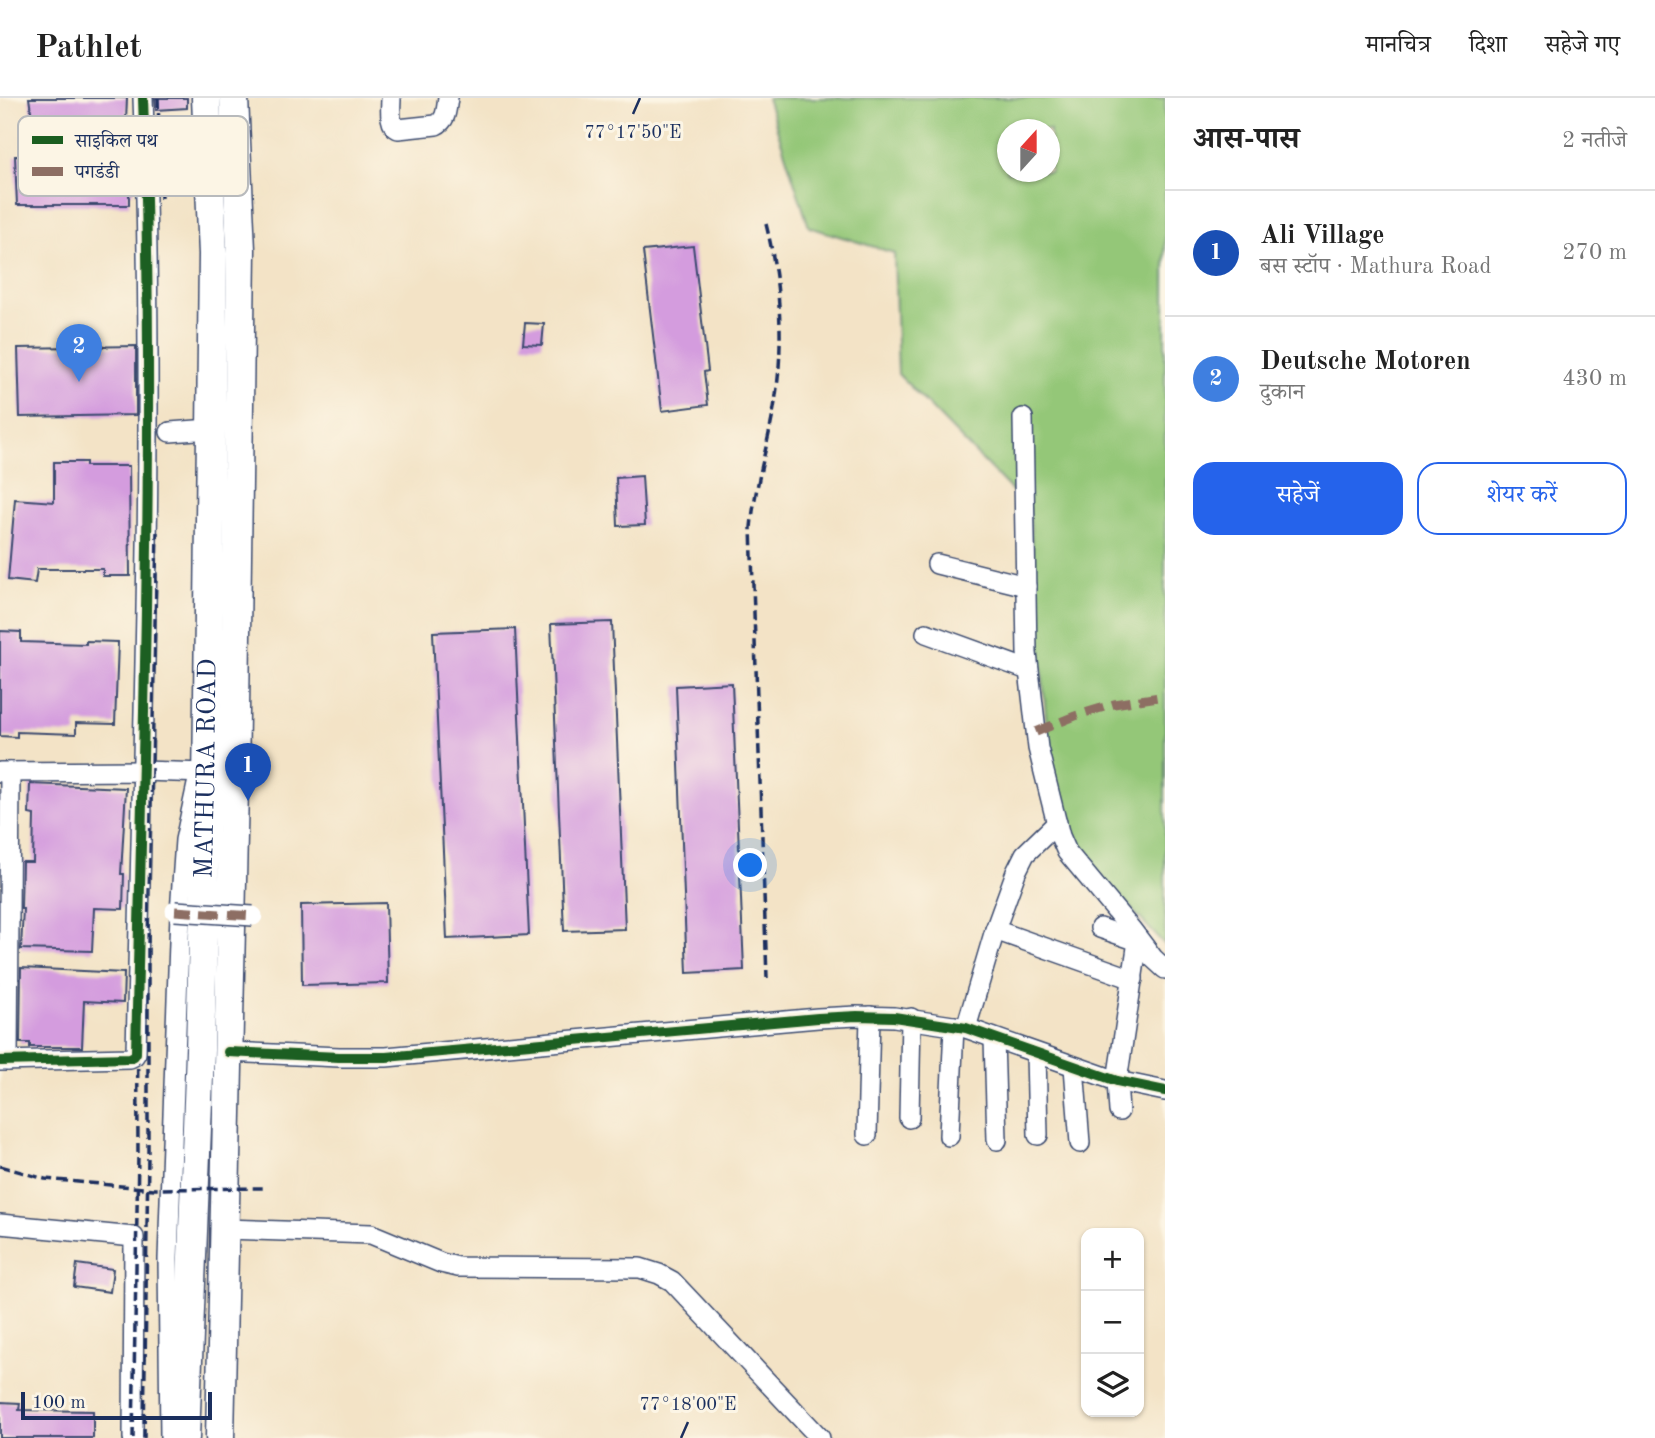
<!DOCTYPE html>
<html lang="hi">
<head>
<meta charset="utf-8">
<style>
  :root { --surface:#fff; --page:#f6f6f6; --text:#222; --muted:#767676; --line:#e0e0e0; --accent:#2563eb }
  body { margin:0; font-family:"Old Standard TT","Noto Serif Devanagari",serif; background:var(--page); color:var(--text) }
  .controls { position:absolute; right:21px; bottom:21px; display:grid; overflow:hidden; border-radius:14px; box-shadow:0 2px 5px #0004 }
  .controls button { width:63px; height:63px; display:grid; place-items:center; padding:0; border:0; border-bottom:2px solid var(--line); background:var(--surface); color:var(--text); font:35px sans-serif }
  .compass { position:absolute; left:997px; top:21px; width:63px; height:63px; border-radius:50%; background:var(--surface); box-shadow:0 2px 5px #0004; rotate:21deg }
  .scale { position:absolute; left:21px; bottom:18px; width:191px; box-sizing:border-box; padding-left:7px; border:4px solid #1b2f5e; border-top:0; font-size:19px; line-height:24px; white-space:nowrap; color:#1b2f5e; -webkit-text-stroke:5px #fcf5e5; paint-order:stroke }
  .you { position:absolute; left:751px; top:768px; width:24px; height:24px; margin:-18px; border:5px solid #fff; border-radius:50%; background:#1a73e8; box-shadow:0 0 0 10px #1a73e833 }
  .badge { display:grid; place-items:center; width:46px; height:46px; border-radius:50%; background:var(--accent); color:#fff; font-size:23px; font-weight:700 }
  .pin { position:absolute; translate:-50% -58px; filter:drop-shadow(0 2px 4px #0008) }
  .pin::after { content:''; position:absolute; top:37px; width:24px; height:21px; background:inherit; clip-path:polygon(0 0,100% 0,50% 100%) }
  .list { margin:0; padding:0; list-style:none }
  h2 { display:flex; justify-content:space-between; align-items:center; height:91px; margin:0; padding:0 28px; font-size:30px }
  h2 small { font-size:23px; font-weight:400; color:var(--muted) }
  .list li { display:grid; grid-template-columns:46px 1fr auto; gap:21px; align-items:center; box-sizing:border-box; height:126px; padding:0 28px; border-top:2px solid var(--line) }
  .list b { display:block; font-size:26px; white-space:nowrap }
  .list p { margin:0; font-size:23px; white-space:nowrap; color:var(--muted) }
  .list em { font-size:23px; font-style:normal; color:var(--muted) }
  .actions { display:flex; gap:14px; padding:21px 28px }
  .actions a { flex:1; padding:16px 0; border:2px solid var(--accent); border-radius:21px; text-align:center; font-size:24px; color:var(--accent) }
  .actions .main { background:var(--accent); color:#fff }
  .icon { flex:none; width:38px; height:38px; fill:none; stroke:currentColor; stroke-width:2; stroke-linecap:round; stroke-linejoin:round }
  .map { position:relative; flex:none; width:1165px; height:1340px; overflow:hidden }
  header { display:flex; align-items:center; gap:42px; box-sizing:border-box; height:98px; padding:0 35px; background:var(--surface); border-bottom:2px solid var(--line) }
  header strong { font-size:33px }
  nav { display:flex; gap:38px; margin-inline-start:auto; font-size:24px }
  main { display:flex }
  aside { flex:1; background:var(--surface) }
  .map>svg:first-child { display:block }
  .green { fill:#94c778; stroke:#587b6b; stroke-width:2; fill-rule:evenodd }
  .building { fill:#d49cde }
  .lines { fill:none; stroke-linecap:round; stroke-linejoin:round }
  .minor-casing { stroke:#3b4a6e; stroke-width:22 }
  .highway-casing { stroke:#3b4a6e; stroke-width:31 }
  .minor { stroke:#fff; stroke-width:19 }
  .highway { stroke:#fff; stroke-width:28 }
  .rail { stroke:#1b2f5e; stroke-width:3.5; stroke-dasharray:10 5; stroke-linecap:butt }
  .minor-bridge-casing { stroke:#3b4a6e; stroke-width:22; stroke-linecap:butt }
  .minor-bridge { stroke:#fff; stroke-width:19 }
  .quiet { stroke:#8d6e63; stroke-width:9; stroke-dasharray:18 9; stroke-linecap:butt }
  .cycleway-casing { stroke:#fcf5e5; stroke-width:15 }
  .cycleway { stroke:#1b5e20; stroke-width:10 }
  .ticks { fill:none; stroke:#1b2f5e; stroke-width:2.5 }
  .labels { text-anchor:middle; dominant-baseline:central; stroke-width:6; stroke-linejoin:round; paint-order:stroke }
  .street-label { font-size:26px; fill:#1b2f5e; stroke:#fcf5e5 }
  .key { fill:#fcf5e5; stroke:#b8babc; stroke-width:2 }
  .key-label { font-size:19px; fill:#1b2f5e }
  .ticks-label { font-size:18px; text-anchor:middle; fill:#1b2f5e; stroke:#fcf5e5; stroke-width:6; stroke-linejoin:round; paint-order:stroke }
</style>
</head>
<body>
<header>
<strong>Pathlet</strong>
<nav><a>मानचित्र</a><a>दिशा</a><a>सहेजे गए</a></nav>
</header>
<main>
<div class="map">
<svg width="1165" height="1340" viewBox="0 0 1165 1340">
  <rect width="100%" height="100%" fill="#fcf5e5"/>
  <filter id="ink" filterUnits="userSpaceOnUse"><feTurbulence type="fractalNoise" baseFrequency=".0143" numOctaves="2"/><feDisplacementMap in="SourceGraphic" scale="14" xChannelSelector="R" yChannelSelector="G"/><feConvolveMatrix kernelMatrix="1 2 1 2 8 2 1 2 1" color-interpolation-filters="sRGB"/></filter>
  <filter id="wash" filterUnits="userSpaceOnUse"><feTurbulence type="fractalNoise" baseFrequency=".00686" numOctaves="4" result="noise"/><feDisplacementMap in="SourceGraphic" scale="28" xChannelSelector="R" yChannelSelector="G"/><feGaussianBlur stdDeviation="1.57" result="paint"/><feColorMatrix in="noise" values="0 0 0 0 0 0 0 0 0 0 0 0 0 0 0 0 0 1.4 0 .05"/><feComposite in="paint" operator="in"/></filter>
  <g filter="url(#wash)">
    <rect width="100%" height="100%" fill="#f3e3c6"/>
    <path class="green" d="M767 0H1165V847L1055 730 1029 410 898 276 894 155 809 129ZM1007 32H1050V74H1007Z"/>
    <g id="blocks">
      <g class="building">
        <polygon points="29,0 127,0 126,23 33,26"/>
        <polygon points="155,0 187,0 187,10 156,12"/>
        <polygon points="15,58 123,60 125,71 132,72 133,95 129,96 129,107 17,107"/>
        <polygon points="693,148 708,273 704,274 708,307 662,313 643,153"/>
        <polygon points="525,225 544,226 542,247 523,246"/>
        <polygon points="136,248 136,317 20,319 18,250"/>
        <polygon points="54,364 86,364 86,368 129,368 130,478 103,478 103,471 37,471 35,485 8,482 15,401 54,404"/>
        <polygon points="642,378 645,427 618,428 616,380"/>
        <polygon points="612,524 625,831 564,833 551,526"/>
        <polygon points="515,531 529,837 447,841 433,534"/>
        <polygon points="0,533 21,534 21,544 86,546 86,543 118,544 115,626 76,625 76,636 17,634 17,639 0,638"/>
        <polygon points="732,585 744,872 687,875 676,588"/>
        <polygon points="30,686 126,690 121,776 124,776 123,811 94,810 92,853 21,851 23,811 21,811 22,764 33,764 34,717 29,716"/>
        <polygon points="386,805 388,885 302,887 301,807"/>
        <polygon points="21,870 124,875 123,905 84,903 82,949 30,949 30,945 20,945"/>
        <polygon points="77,1166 113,1171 110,1194 74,1189"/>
        <polygon points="0,1304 20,1305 19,1312 93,1313 93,1340 0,1340"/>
      </g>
    </g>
  </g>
  <g filter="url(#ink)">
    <use href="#blocks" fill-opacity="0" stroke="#3b4a6e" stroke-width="2"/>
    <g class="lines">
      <defs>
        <g id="minor">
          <path d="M391 0C391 10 388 26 398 31L436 27C447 22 446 11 448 0"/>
          <polyline points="1023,320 1027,555 1038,650 1060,738 1067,754 1131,831 1153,860 1165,871"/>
          <polyline points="170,334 210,331"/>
          <polyline points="937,466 1026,488"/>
          <polyline points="926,535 1028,572"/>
          <polyline points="0,674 142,673 207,675"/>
          <polyline points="1100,830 1138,843 1117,983 1119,1013"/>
          <polyline points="995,832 1133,881"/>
          <polyline points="966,930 995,832 1016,774 1025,756 1057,725"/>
          <polyline points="994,941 997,1042"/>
          <polyline points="228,954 339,959 386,959 818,920 857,918 894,919 966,930 1117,983 1165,993"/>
          <polyline points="1036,956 1038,1037"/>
          <path d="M0 963 130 960 134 958 136 955C143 637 155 318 143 0"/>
          <polyline points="8,963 10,674"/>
          <polyline points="1074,969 1080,1045"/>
          <polyline points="909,1020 911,920"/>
          <polyline points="867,1037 870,918"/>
          <polyline points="949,1038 954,928"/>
          <polyline points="0,1126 134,1139 133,1340"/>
          <polyline points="224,1131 371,1136 441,1165 458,1169 640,1170 659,1176 672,1183 820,1340"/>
          <polyline points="170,1340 168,1161 180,815 185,742 198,682"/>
        </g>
        <g id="highway">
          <path id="s1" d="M185 1340 200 952 207 689 213 156 206 0"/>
          <polyline points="220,1340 234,690 241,152 234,0"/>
        </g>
      </defs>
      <use href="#minor" class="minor-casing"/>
      <use href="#highway" class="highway-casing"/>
      <use href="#minor" class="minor"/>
      <use href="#highway" class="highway"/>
      <g class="rail">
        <polyline points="158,0 161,101"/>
        <path d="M766 126C780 183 784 240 776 297 770 342 755 385 751 430L767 880"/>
        <polyline points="0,1068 45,1081 154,1091 266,1090"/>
        <polyline points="133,1340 138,1057 137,791 153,197 148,0"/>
        <polyline points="144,1340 148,1057 148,791 157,434"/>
      </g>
      <defs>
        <polyline id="minor-bridge" points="175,813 253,818"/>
      </defs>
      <use href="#minor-bridge" class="minor-bridge-casing"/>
      <use href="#minor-bridge" class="minor-bridge"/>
      <g class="quiet">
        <polyline points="1036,634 1075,618 1114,606 1165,598"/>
        <polyline points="175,813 253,818"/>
      </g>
      <defs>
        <g id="cycleway">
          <polyline points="228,954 339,959 386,959 818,920 857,918 894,919 966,930 1117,983 1165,993"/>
          <path d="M0 963 130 960 134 958 136 955C143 637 155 318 143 0"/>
        </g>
      </defs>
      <use href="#cycleway" class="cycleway-casing"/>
      <use href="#cycleway" class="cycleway"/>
    </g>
  </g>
  <path class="ticks" d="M633 16 640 0M681 1340 688 1324"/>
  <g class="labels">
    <g class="street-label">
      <text stroke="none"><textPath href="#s1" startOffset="670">MATHURA ROAD</textPath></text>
    </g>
  </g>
  <rect x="18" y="18" width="230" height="80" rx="10" class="key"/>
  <rect x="32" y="38" width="31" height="8" fill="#1b5e20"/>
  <rect x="32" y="69" width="31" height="9" fill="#8d6e63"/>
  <g class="key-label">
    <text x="75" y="49">साइकिल पथ</text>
    <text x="75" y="80">पगडंडी</text>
  </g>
  <g class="ticks-label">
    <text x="633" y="40">77°17'50"E</text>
    <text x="688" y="1312">77°18'00"E</text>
  </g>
</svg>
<div class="controls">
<button>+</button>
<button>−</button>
<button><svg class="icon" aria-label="layers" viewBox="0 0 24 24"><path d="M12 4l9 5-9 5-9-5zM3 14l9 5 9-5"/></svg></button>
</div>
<svg class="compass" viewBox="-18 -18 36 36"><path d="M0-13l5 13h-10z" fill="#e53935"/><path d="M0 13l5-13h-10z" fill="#767676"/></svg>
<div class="scale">100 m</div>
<div class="you"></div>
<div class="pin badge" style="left:248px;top:703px;background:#1a4fb4">1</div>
<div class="pin badge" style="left:79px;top:284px;background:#3f7fe0">2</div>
</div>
<aside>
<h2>आस-पास<small>2 नतीजे</small></h2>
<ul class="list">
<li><span class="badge" style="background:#1a4fb4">1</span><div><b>Ali Village</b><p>बस स्टॉप · Mathura Road</p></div><em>270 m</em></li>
<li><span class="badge" style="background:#3f7fe0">2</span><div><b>Deutsche Motoren</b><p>दुकान</p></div><em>430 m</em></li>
</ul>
<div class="actions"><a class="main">सहेजें</a><a>शेयर करें</a></div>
</aside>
</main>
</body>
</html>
